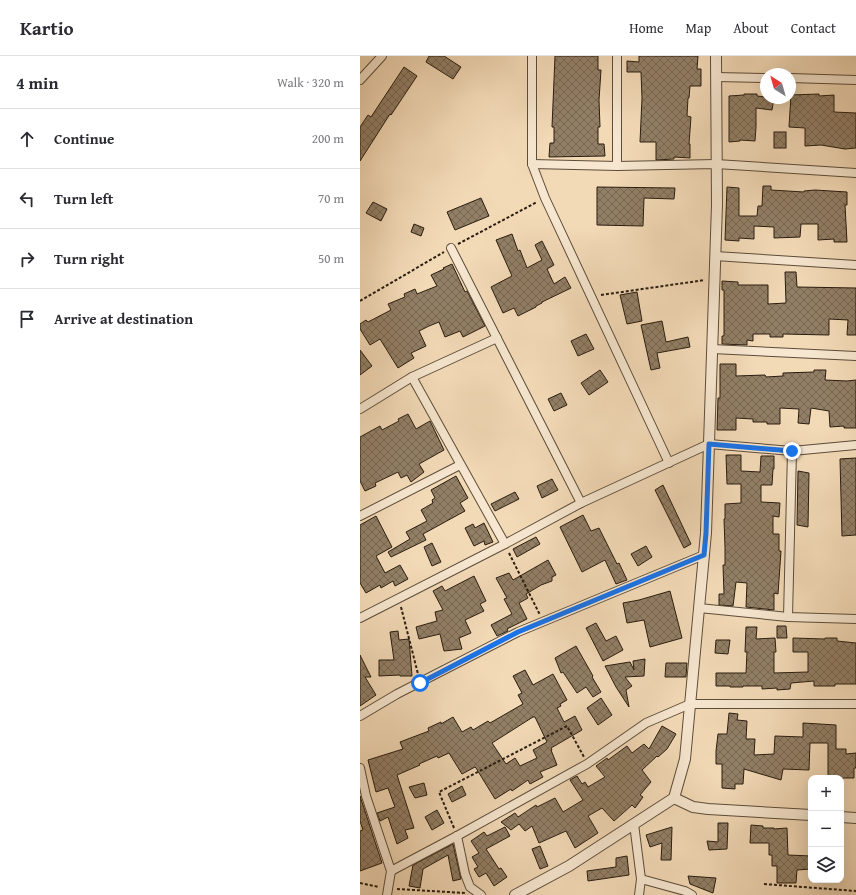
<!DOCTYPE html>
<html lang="en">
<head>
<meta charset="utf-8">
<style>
  :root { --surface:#fff; --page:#f7f7f7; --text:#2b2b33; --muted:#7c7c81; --line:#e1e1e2 }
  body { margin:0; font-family:"Gentium Book Plus",serif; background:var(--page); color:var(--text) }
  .controls { position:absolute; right:12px; bottom:12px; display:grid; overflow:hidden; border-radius:8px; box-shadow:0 4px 16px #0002 }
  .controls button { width:36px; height:36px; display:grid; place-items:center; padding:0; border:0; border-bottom:1px solid var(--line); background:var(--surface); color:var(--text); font:20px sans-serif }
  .compass { position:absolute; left:400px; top:12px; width:36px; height:36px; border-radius:50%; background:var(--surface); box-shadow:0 4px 16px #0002; rotate:323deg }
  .stop { position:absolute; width:12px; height:12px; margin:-9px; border:3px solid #1a73e8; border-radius:50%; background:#fff }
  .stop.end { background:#1a73e8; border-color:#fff; box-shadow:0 1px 4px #0008 }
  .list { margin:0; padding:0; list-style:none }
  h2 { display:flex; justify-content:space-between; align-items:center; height:52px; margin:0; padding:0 16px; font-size:17px }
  h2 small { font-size:13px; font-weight:400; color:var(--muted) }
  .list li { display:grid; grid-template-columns:26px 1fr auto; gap:12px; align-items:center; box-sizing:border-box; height:60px; padding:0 16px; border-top:1px solid var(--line) }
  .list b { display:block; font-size:15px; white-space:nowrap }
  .list em { font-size:13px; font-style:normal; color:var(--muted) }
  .icon { flex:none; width:22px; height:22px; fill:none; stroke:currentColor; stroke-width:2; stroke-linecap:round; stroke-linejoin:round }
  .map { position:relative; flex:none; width:496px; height:839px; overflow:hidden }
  header { display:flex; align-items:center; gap:24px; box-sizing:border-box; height:56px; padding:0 20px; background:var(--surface); border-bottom:1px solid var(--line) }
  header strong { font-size:19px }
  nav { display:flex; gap:22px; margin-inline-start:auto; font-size:14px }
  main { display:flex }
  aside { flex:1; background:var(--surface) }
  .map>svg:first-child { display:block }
  .building { fill:url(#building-cross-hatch); stroke:#291c0f; fill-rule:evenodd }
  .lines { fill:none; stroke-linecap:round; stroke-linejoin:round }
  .minor-casing { stroke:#5c4c39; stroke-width:10 }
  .tertiary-casing { stroke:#5c4c39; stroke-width:12 }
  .path { stroke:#291c0f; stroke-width:2; stroke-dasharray:3 2; stroke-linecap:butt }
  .minor { stroke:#f7e7d0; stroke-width:8 }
  .tertiary { stroke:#f7e7d0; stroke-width:10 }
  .route { stroke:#1a73e8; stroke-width:5 }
</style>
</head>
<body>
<header>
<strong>Kartio</strong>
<nav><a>Home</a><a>Map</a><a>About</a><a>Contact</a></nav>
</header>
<main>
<aside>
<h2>4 min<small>Walk · 320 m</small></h2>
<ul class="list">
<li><svg class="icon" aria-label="ahead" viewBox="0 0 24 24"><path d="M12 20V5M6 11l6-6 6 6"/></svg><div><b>Continue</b></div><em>200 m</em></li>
<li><svg class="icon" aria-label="left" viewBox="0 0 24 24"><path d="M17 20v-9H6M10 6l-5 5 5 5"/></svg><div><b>Turn left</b></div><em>70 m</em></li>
<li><svg class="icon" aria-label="right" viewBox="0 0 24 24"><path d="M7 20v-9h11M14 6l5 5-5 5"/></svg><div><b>Turn right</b></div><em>50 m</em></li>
<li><svg class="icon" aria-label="arrive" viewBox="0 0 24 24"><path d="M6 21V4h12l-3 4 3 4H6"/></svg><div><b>Arrive at destination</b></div></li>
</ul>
</aside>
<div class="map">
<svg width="496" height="839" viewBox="0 0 496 839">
  <defs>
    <pattern id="building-cross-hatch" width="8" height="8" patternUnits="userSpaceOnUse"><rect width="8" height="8" fill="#927f66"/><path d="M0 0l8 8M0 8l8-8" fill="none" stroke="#776752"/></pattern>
  </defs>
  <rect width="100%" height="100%" fill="#f3dab7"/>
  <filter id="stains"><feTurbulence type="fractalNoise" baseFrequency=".005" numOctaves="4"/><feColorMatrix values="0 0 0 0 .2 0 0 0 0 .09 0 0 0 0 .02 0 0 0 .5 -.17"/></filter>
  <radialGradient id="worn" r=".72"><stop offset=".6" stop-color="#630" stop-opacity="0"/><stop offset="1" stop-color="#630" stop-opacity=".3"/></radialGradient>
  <g class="building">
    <polygon points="69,0 84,0 101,11 93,23 66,6"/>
    <polygon points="195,0 238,0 238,14 241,14 239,44 240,71 238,71 238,88 244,88 245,100 189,101 190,87 194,87 194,71 192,71"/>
    <polygon points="279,0 338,0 337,13 341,13 341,30 330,30 329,42 328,42 327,60 331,61 329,88 330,88 330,102 314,101 314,103 296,104 296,86 280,86 282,42 281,16 267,16 267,5 279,6"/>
    <polygon points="44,11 57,20 31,59 30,58 0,105 0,71 8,59 11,61"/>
    <polygon points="384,38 397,38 397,40 414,42 412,54 396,52 396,71 395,85 380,84 380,85 369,86 369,40 384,39"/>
    <polygon points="459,38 459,40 474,39 474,56 496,57 496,92 485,93 461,89 445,90 445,72 429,71 431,39"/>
    <rect x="414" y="76" width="12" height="16"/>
    <polygon points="403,130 411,130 411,134 444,136 444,135 455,134 487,136 487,149 485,149 487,186 474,186 474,183 458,184 458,168 441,168 440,181 414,182 414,171 394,170 394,183 379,182 379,185 365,184 367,131 379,132 379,160 397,160 398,150 402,150"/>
    <polygon points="237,131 315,132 314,143 284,142 283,170 237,169"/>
    <polygon points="121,142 129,160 95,174 87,156"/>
    <polygon points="13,146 27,153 21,165 6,157"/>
    <polygon points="54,168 64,172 61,180 51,176"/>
    <polygon points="152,178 158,195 160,194 167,212 182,204 175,189 182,185 194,209 187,213 194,228 205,221 211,232 182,246 182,247 176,250 176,251 158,260 154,252 143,257 131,231 152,220 136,184"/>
    <polygon points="92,208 105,236 107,235 125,270 103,281 100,275 85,281 79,266 69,270 59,275 66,290 51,297 54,302 38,312 20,283 10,289 0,273 0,268 6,264 8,266 31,254 28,248 45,241 44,238 55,233 57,238 77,230 71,219 84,213 83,212"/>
    <polygon points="425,216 436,216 437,231 496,232 496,279 487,279 488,264 469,263 469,279 423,278 423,281 410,281 410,278 393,278 393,285 387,284 387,289 362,288 362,280 364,280 364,234 362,234 362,225 378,226 378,229 408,229 408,248 426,247"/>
    <polygon points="277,236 282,265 267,268 260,239"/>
    <polygon points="302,265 306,286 328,281 330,291 297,297 300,312 291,314 281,269"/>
    <polygon points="226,278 234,293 218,300 211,285"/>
    <polygon points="0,294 12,310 0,319"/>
    <polygon points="360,308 376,308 376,320 405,319 406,321 423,320 423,317 454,316 454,314 466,314 465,324 487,325 496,324 496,372 484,372 484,370 470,371 469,355 451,352 449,368 438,367 439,353 420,352 420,368 407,368 407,366 393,366 393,363 376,362 376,374 357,374 358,342 360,342"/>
    <polygon points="240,314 248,326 229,339 221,327"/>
    <polygon points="201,337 207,349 194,355 188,343"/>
    <polygon points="48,358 56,373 70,365 84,394 59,408 64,416 51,426 47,419 41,422 38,416 15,427 16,430 5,435 0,425 0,381 20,370 22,374 39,365 38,363"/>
    <polygon points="366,399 381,399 381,415 400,416 401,400 414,400 414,413 413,413 412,429 401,429 401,446 420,447 419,461 413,460 413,478 419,478 419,495 421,495 418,538 414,537 414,554 386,551 387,527 376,526 373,550 359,549 359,538 364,538 363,509 365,509 365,492 364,463 365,463 365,448 381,447 381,428 367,428"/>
    <polygon points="496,402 496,479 482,480 480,403"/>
    <polygon points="438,415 449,417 448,471 437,469"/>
    <polygon points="96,420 108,442 100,447 105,455 63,478 66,484 31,501 28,496 50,483 46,476 67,465 61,454 73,447 72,444 75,442 71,434"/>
    <polygon points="192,423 198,434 182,442 177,430"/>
    <polygon points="303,429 331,488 324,492 295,434"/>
    <polygon points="155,436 159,443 135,455 131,448"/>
    <polygon points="223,459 231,475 239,472 257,508 259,507 267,524 256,528 245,504 222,516 200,471"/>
    <polygon points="16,460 32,491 16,500 25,517 40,509 48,523 35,530 33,525 21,532 20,529 6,537 0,527 0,469"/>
    <polygon points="124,467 133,486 125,489 124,485 114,490 105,472 113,468 115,472"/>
    <polygon points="176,481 180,488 157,501 153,493"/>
    <polygon points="72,487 81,506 72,510 64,491"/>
    <polygon points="286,490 292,501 278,510 271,498"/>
    <polygon points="188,504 196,519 192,521 192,525 181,529 166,538 168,542 159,547 167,563 147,573 148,575 137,580 131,569 152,558 144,543 147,542 136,522 149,517 153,524"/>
    <polygon points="114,520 126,545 120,548 124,555 105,564 111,577 99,582 102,593 84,595 80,578 59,583 56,571 77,565 75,556 83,554 73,535 82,530 85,535"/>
    <polygon points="310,535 322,582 290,591 284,564 267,567 263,547 279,544"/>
    <polygon points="236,567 246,585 256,580 263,594 243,605 226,572"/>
    <polygon points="417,570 426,570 427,582 417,582"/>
    <polygon points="386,571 397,571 396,583 415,582 416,596 414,596 414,617 448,616 448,596 433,596 433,582 465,583 465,582 477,582 477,585 496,587 496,628 475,628 475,630 454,630 454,625 431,627 430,633 417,634 417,632 402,633 402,630 383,630 383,631 370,631 370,630 356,630 356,617 386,617 387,596 385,596"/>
    <polygon points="38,575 39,584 49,583 52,620 40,620 40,619 19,620 19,604 34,604 30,576"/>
    <polygon points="356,584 370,584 368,598 355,597"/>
    <polygon points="216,590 233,620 232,621 241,636 233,641 226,631 217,637 203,616 201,617 195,602"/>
    <polygon points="0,599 11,621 5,621 16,639 0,650"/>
    <polygon points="285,603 284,620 265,621 272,630 266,634 269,651 256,631 245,610 270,606 274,614 273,605"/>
    <polygon points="306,607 327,607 326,621 305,621"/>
    <path d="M165 614 173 629 193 618 207 644 200 648 201 650 197 652 204 666 215 660 222 674 191 692 192 694H191L197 709 180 716 183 721 170 728 168 724 152 735 151 733 135 743 116 712 115 711 102 718 89 697 78 702 77 700 59 708 60 709 37 719 54 772 45 774 48 782 37 788 28 761 20 765 17 757 35 751 28 732 16 736 8 704 43 693 40 686 69 675 68 672 81 666V668L93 661 102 676 111 671 113 674 128 665 130 667 163 648 158 639 162 637 153 620ZM173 661H175L187 686 173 694 177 702 160 710 155 702 146 708 132 687Z"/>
    <polygon points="241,642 252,659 238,669 227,652"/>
    <polygon points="369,657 378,658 377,664 387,665 386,683 395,683 394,699 414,698 415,680 443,681 443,667 476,669 476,693 486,693 486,698 496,697 496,712 494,712 494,722 468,722 468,687 450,687 449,714 423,713 421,724 384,713 383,728 375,728 375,733 362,732 362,708 356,708 356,695 358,678 367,678"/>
    <polygon points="302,670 316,678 307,693 298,701 297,700 282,714 291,726 280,739 283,741 275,752 272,749 254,765 242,752 228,760 238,777 215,792 206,775 179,787 172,770 165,775 159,768 151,774 141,766 155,757 158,761 176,749 177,751 195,742 203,756 223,744 210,724 217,720 222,728 225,726 228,731 245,721 236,710 247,702 248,704 267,690 272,697 284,688 289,693"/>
    <polygon points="64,727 67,739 55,742 49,731"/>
    <polygon points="102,730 106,739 92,746 88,738"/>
    <polygon points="0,740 22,807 0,815 0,775 3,774 0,765"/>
    <polygon points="77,754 84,767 72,774 65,761"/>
    <polygon points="358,767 368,767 367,793 349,794 347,785 358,786"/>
    <polygon points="391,769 403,770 403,772 414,772 414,773 427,772 428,799 451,800 451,813 437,814 436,827 417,827 417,810 412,810 412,799 409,799 409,787 390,787"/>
    <polygon points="145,771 150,780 126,793 139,813 141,812 147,821 134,830 126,817 119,821 114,813 118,811 112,801 119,797 111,785 124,776 127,780"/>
    <polygon points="312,771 311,804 301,804 302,787 290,791 286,779"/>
    <polygon points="93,788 101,823 93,825 88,799 63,813 60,832 49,830 53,809"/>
    <polygon points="180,790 188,810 180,813 172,793"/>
    <polygon points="267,800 269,819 228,825 227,815 256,811 256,802"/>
    <polygon points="328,820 356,822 353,837 330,828"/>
  </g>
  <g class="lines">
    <defs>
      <g id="minor">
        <polyline points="172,0 172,108 185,142 309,407"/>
        <polyline points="356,21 406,22"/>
        <polyline points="430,22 496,24"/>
        <polyline points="0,24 22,0"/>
        <polyline points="172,108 257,110 356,108 496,117"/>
        <polyline points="257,110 257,0"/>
        <polyline points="91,192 221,447"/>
        <polyline points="355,200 496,209"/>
        <polyline points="352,293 496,300"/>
        <polyline points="52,321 145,488"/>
        <polyline points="0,353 52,321 137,282"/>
        <polyline points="432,395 496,389"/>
        <polyline points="0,460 100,409"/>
        <polyline points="339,552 428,561 496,563"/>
        <polyline points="0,562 145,488 221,447 349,388 432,395 428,561"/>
        <polyline points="0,660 37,638 158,576 344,499"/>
        <polyline points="0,712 6,740 31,815 27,839"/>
        <polyline points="274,768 281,823 279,839"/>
        <polyline points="97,780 105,818 110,831 121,839"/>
        <polyline points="31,815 97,780 227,708 286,667 330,648 496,648"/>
        <polyline points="281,823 325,835 332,839"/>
      </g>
      <g id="tertiary">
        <polyline points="314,742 333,751 348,753 451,759"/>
        <polyline points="481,761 496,762"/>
        <polyline points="155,839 209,810 314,742 325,703 346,477 357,149 356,0"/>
      </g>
    </defs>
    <use href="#minor" class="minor-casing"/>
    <use href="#tertiary" class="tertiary-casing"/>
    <g class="path">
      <polyline points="98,188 177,146"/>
      <polyline points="241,239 345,224"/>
      <polyline points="0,245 84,196"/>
      <polyline points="149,497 180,559"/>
      <polyline points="41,551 58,618"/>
      <polyline points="94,772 79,736 207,670 224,701"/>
      <polyline points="0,827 19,831"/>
      <polyline points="404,828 496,835"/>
      <polyline points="37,833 105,837"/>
    </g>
    <use href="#minor" class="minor"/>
    <use href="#tertiary" class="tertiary"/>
  </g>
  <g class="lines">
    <polyline class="route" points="60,627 158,576 344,499 346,477 349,388 432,395"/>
  </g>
  <rect width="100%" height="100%" filter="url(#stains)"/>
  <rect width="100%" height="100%" fill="url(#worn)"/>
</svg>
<div class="controls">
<button>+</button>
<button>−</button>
<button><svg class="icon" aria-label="layers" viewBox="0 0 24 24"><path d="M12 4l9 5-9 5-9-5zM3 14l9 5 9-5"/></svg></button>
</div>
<svg class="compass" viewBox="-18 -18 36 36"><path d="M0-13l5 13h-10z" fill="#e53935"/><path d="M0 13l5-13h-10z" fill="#7c7c81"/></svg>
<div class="stop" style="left:60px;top:627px"></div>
<div class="stop end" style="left:432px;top:395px"></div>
</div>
</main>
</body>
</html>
